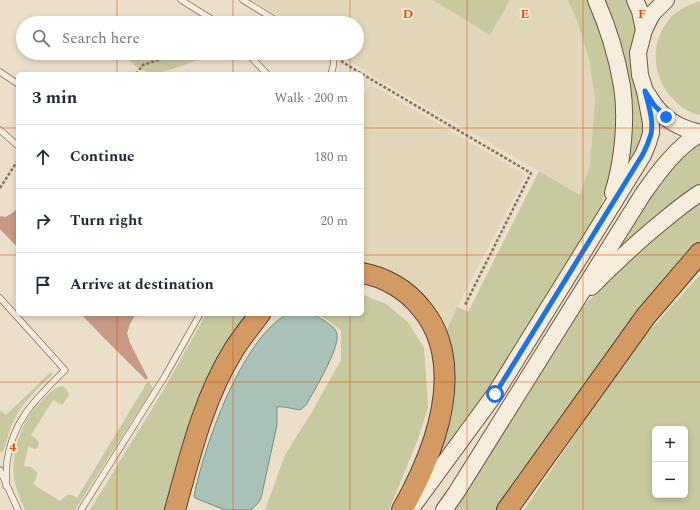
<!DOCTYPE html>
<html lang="en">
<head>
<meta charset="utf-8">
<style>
  :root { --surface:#fff; --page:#f2f2f3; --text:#1f2937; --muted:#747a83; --line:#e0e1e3 }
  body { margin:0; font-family:Spectral,serif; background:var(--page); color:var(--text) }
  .controls { position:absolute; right:12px; bottom:12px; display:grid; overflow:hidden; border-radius:6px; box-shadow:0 2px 6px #0003 }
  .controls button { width:36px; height:36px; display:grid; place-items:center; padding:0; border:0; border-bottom:1px solid var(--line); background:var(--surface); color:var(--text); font:20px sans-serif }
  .stop { position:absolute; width:12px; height:12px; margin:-9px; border:3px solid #1a73e8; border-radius:50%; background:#fff }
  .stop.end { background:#1a73e8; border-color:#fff; box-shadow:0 1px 4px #0008 }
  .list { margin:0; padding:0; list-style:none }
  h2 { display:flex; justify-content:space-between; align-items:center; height:52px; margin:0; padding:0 16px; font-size:17px }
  h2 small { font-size:13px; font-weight:400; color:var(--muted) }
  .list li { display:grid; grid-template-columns:26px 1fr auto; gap:12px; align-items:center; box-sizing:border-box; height:64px; padding:0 16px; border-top:1px solid var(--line) }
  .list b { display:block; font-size:15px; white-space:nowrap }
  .list em { font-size:13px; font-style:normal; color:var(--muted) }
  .icon { flex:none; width:22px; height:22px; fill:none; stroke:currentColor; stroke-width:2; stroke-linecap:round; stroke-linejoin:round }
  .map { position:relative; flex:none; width:700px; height:510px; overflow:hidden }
  .search { position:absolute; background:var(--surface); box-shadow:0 2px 6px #0003; left:16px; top:16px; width:348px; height:44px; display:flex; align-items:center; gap:10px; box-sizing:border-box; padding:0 14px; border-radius:22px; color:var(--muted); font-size:15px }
  .panel { position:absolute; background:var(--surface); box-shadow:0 2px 6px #0003; left:16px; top:72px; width:348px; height:244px; border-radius:6px }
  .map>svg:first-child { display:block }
  .farmland { fill:#e1d7b8 }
  .green { fill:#c8c99e; fill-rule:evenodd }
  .water { fill:#aac1b8; stroke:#718f85 }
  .building { fill:#c79a83 }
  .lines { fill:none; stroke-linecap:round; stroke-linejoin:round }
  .service-casing { stroke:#877260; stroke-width:7 }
  .secondary-casing { stroke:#695342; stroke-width:18 }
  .motorway-casing { stroke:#564133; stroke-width:22 }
  .path { stroke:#877260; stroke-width:2.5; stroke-dasharray:3 2; stroke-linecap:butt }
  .service { stroke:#f7eddd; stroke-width:5.5 }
  .secondary { stroke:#f7eddd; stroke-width:16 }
  .motorway { stroke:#d39a63; stroke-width:20 }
  .route { stroke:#1a73e8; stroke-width:5 }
  .grid { fill:none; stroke:#d6540e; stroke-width:1; stroke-opacity:0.55 }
  .grid-label { font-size:13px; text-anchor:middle; font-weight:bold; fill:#d6540e; stroke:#f4ead9; stroke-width:3.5; stroke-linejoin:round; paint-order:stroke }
</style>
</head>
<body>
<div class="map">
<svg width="700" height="510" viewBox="0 0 700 510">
  <rect width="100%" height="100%" fill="#ecdfca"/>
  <g class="farmland">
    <polygon points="252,0 433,0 490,35 510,0 568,0 577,21 589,59 595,99 590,165 581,195 379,80 337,53 357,53 357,23 289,23"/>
    <polygon points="370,84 526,175 457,307 445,335 362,267 362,98"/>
  </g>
  <g class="green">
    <polygon points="433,0 510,0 490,35"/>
    <polygon points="568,0 590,0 600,24 616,87 618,116 615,148 609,177 599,212 490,390 431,474 445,335 457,307 468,312 539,171 580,195 590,165 595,99 589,59 577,21"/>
    <polygon points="601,0 629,0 636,12 647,132 623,178 627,150"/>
    <path d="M700 1V115C689 113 679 106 672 98 651 75 650 41 671 17 679 9 690 4 700 1Z"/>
    <path d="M124 53H194L197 55 198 58 196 60C169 71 143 84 124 53Z"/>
    <polygon points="700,142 700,185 684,195 599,275 648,198 682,156"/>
    <path d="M700 202V244L500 510H455L574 317C597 291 622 267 648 244 664 229 681 213 700 202Z"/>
    <path d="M700 275V510H524L635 347ZM655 429H685V495H655Z"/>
    <polygon points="362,294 386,304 408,322 424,348 426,374 428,408 418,439 389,510 265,510 285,455 313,410 341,360 341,331 329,321 317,314 362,314"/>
    <polygon points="206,314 253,314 167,510 90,510 163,391"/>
    <path d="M51 372 53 374C38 388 22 403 13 422 10 427 5 448 3 451 2 452 1 452 0 452V410L6 415Z"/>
    <path d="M148 381 153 388 75 510H25C20 500 16 489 14 478 11 459 19 429 31 413 34 409 37 406 41 402 47 396 53 387 63 386L67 390 69 395 62 405 53 400 31 435 39 442 38 447 36 449 28 447 24 466 31 467 37 472V476L33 484 60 501C67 494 68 492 77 498Z"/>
  </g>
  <path class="water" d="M287 314C294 314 304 313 311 314 316 315 321 319 325 321 330 325 336 328 337 334 340 348 314 391 306 405L300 410C293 409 284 406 277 407V425L261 498 258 503 252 509 249 510H225L195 498 194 496C204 446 241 340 287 314Z"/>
  <g class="building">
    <polygon points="18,208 18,248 0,229 0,216 5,217 11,214"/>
    <polygon points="81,314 136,314 130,324 127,333 130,343 148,378 146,380 104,338"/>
  </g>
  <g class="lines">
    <defs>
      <g id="service">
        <polyline points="181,0 218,23"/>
        <polyline points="243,0 280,23"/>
        <polyline points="247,53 267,74"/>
        <polyline points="328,53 334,57 333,67 331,74"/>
        <polyline points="0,72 18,84"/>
        <polyline points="0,130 18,146"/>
        <path d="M0 298 65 370C37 398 13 419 7 461 6 469 7 478 6 486"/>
        <polyline points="0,470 18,510"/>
        <polyline points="81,510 165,376 200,314"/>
      </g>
      <g id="secondary">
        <path d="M596 0C608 27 617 57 622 86 627 119 623 161 613 193"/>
        <polyline points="635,0 640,11 644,30"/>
        <path d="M648 95C656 109 667 121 682 127 688 130 694 131 700 133"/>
        <path d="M591 287C614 264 638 241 663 221 675 211 687 201 700 193"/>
        <polyline points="410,510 495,394 606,215 643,155 648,143 651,133 651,123 645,91 640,75 638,53 644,30 652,14 666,0"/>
        <path d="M444 510 456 493 643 194C657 174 678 145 700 134"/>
      </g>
      <g id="motorway">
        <path d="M362 273C385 277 407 290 421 308 426 314 431 321 434 328 438 335 440 343 442 351 453 405 428 464 402 510"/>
        <path d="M175 510C190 456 203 400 233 351 241 338 251 326 260 314"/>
        <polyline points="507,510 646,316 700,253"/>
      </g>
    </defs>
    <use href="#service" class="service-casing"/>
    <use href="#secondary" class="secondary-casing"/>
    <use href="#motorway" class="motorway-casing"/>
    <g class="path">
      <polyline points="341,61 362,74"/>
      <polyline points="136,74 143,65 179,53"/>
      <polyline points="362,74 531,173 465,305"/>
      <polyline points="0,188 18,160"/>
    </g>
    <use href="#service" class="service"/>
    <use href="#secondary" class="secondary"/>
    <use href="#motorway" class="motorway"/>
  </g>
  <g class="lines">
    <path class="route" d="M495 394 643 154C646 148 649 141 651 134 654 120 648 104 645 91L654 105 666 117"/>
  </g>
  <path class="grid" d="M117 0V23M233 0V23M350 0V23M467 0V510M583 0V510M117 53V74M233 53V74M350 53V74M0 128H18M362 128H700M0 255H18M362 255H700M117 314V510M233 314V510M350 314V510M0 382H700"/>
  <g class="grid-label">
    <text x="408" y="18">D</text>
    <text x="525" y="18">E</text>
    <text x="642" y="18">F</text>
    <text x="13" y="451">4</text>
  </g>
</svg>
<div class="controls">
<button>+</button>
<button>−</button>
</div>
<div class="stop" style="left:495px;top:394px"></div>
<div class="stop end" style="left:666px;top:117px"></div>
<div class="search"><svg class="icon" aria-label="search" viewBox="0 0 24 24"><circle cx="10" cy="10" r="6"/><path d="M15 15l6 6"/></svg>Search here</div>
<section class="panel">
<h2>3 min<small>Walk · 200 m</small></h2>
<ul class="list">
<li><svg class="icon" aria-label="ahead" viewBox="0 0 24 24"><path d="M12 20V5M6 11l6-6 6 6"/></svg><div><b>Continue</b></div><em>180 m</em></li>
<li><svg class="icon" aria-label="right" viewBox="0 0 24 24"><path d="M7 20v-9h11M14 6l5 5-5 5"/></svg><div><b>Turn right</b></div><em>20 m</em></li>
<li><svg class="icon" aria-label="arrive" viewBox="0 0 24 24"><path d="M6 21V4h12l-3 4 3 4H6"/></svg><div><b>Arrive at destination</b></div></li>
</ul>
</section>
</div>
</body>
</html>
